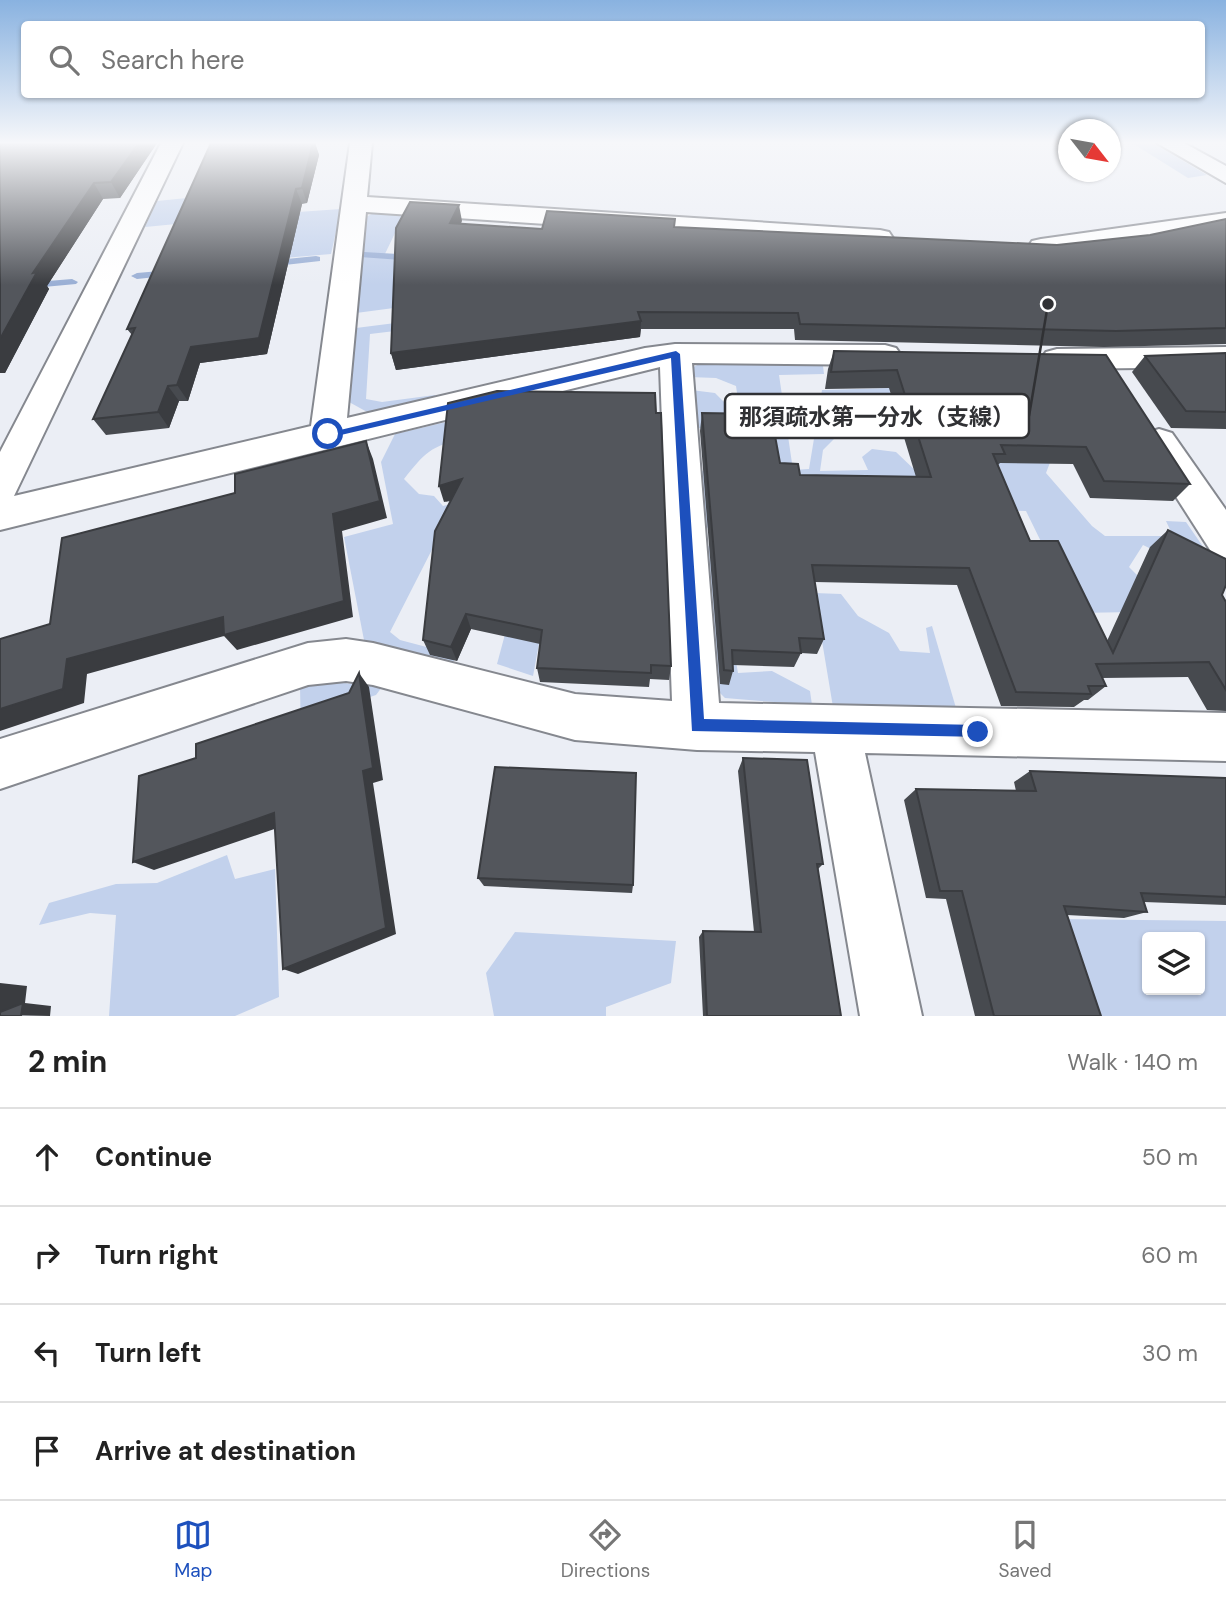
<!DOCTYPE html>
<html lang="en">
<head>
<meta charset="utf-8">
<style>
  :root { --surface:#fff; --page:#f2f2f2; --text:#222; --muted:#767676; --line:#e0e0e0; --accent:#1d50bd }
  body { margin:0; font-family:"DM Sans","Noto Sans JP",sans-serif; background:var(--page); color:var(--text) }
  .controls { position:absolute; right:21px; bottom:21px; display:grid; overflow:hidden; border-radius:7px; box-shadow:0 2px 5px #0004 }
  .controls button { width:63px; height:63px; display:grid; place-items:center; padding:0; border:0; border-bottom:2px solid var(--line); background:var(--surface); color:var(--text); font:35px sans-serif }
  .compass { position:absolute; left:1058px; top:119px; width:63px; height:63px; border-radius:50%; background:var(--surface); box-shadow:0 2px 5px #0004; rotate:121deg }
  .stop { position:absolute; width:21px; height:21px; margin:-16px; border:5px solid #1d50bd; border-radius:50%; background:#fff }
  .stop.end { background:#1d50bd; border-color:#fff; box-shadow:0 2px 7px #0008 }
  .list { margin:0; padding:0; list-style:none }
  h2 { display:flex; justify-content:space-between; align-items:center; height:91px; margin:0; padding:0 28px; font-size:30px }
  h2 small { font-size:23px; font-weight:400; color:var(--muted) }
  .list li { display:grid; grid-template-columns:46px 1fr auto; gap:21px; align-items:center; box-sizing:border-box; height:98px; padding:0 28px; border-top:2px solid var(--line) }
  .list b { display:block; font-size:26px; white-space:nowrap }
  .list em { font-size:23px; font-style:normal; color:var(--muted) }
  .icon { flex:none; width:38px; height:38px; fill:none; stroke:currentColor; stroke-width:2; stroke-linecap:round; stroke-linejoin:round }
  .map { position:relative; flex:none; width:1226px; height:1016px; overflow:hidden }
  .search { position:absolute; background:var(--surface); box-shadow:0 2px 5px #0004; left:21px; right:21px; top:21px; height:77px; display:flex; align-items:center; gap:18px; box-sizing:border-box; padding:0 24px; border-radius:7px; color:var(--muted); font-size:26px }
  .sheet { height:483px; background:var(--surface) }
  nav { display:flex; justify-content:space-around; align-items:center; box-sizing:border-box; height:98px; border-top:2px solid var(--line); background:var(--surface); font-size:19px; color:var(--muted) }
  nav a { display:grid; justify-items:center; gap:4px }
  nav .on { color:var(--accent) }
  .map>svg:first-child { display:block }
  .green { fill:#c2d1ec; fill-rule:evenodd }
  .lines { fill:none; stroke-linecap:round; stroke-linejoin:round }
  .stream { fill:#9aafd5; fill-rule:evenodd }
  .street-casing { stroke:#85888f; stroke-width:4 }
  .street { fill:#fff; fill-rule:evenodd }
  .wall { fill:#474a4f }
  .shaded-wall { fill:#3a3c40 }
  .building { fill:#53565c; stroke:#3a3c40; stroke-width:2 }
  .route { fill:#1d50bd }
  .leader { fill:none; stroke:#303134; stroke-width:2.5 }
  .callout-dot { fill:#303134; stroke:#fff; stroke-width:2.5 }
  .callout { fill:#fff; stroke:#303134; stroke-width:2.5 }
  .callout-label { font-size:23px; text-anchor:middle; font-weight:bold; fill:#303134 }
</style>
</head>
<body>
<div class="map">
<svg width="1226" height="1016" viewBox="0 0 1226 1016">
  <rect width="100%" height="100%" fill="#ebeef5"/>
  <g class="green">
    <polygon points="1132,143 1153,143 1207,175 1188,178"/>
    <polygon points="207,196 197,222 145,227 157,201"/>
    <polygon points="341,209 331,254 238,262 255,215"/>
    <polygon points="377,211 414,214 396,231 383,258 477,265 462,299 356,313 366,217"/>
    <polygon points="419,320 420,328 370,334 366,399 382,402 435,395 436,398 369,413 349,402 356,328"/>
    <polygon points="701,363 823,366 824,374 779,375 793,470 809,469 822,390 892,388 889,396 854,400 839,434 823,450 820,471 868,470 862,457 872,449 896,452 917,472 992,475 1001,470 982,429 1051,460 1046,473 1092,526 1105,536 1173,536 1166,521 1186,522 1226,580 1223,584 1143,545 1129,567 1139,577 1134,612 1076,613 1026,511 939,509 702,528 699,471 775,470 769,429 695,428 691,390 715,393 724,402 738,400 736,386 716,378 689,377 688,370"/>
    <path d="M468 417 463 439C430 446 425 453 404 479L419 494 434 496 443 506 509 488 444 526 390 632 400 640 457 655 453 662 364 640 344 537 393 524 381 462 395 434Z"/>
    <polygon points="531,538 546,606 533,676 497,664"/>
    <polygon points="715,541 738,673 772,671 810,691 812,705 725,698 710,683 705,549"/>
    <polygon points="814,593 841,594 858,616 889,633 900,651 930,653 926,628 932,626 956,708 833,707"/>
    <polygon points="324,681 382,687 376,695 316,715 301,735 300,687"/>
    <polygon points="227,855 235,879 275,869 279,997 235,1016 109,1016 116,915 90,913 39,925 49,903 116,884 157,883"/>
    <path d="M1059 919 1226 921V1016H1090ZM1147 937H1200V990H1147Z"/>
    <polygon points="515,932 676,941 671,983 606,1007 606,1016 494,1016 486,973"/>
  </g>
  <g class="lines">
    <g class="stream">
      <polygon points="364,252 415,255 421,258 415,261 360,257 360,253"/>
      <polygon points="316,256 320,257 320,261 267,267 261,264 267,261"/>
      <polygon points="171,270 177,273 175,275 137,279 131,276 137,273"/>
      <polygon points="72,279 78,282 76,284 0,291 0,285"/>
    </g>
    <defs>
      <g id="street">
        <polygon points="161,143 183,143 14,496 311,426 350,143 372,143 367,197 880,230 889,232 893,238 889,244 880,246 366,212 347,418 645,348 675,344 885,345 896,348 901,355 896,362 885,365 692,363 719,703 1226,713 1226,761 865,753 922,1016 860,1016 815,752 697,750 575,740 373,685 346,681 308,685 0,789 0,739 308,643 346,639 373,643 575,694 672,701 660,367 0,530 0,452"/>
        <polygon points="1157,143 1184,143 1226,166 1226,183"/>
        <polygon points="1226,213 1226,229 1041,255 1032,253 1028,247 1032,241 1041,239"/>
        <polygon points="1226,347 1226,367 1057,369 1046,366 1041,359 1046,352 1057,349"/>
        <polygon points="1159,429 1172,433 1226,510 1226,558 1212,553 1141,442 1146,433"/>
      </g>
    </defs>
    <use href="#street" class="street-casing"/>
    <use href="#street" class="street"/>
  </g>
  <g class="wall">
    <polygon points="0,143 157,143 120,198 103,199 47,286 49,289 5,373 0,373"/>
    <polygon points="211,143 315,143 319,155 307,203 302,204 267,354 200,363 188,401 179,401 169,428 106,435 93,419 132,335 127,329"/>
    <polygon points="1226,219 1226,344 1104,347 795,340 794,329 641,329 640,337 396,370 391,353 462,221 460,224 542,229 675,227 1057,245 1150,235"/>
    <polygon points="834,351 1106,355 1190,484 1173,501 1090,498 1073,464 1000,463 998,465 1030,541 1107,641 1150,547 1168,530 1222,595 1226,602 1226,711 1207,710 1188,677 1102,678 1106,686 1088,700 1084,700 1074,707 1001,706 957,585 815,582 824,639 817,654 801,653 794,667 733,665 733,671 729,685 720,684 700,431 702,413 800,475 916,477 889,388 825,389 828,369"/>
    <polygon points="1226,353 1226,429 1171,428 1132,372 1145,356"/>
    <polygon points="656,413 671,666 669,680 650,679 649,687 540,682 537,668 540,644 471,629 457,661 430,655 423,640 451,501 444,502"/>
    <polygon points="743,758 823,864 818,869 841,1016 703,1016 699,937 703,931 754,932 738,771"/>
    <polygon points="1030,771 1226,778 1226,905 1144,902 1147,912 1124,918 1067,915 1101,1016 975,1016 946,899 926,898 904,800 916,789 1016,791 1014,782"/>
    <polygon points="478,878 633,885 632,893 484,886"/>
  </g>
  <g class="shaded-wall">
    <polygon points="139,143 157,143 120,198 111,182"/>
    <polygon points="313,143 315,143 319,155 307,203 302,188"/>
    <polygon points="94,183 103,199 47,286 49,289 5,373 0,373 0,339 33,273"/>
    <polygon points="296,189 302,204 267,354 200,363 188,401 177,385 191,347"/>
    <polygon points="459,205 462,221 454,240 450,223"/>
    <polygon points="641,321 640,337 396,370 391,353"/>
    <polygon points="168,386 179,401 169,428 158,412"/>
    <polygon points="366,441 373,459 387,518 342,531 353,617 237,650 224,636 87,674 84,703 0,731 0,709 67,659 333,514"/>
    <polygon points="462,479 466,496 444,502 439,486"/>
    <polygon points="466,614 471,629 457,661 451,647"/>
    <polygon points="359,673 369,687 383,780 373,783 396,934 298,974 283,969"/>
    <polygon points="274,813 289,824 154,870 133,862"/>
    <polygon points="0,983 27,986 25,1003 51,1006 50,1016 0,1015"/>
  </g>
  <g class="building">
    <polygon points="0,143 139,143 111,182 94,183 33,273 37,272 0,339"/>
    <polygon points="211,143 313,143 302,188 296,189 259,338 191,347 177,385 168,386 158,412 93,419 135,328 127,329"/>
    <polygon points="410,202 459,205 450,223 542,229 547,211 675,219 674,227 1057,245 1150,235 1226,219 1226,328 1116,331 800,324 798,313 638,312 641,321 391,353 396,228"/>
    <polygon points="834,351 1106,355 1190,484 1104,481 1086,447 1001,445 1005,454 993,454 1030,541 1058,541 1113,653 1168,530 1226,559 1226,585 1222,595 1226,602 1226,690 1209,662 1096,664 1106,686 1088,686 1091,694 1016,692 969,568 812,565 824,639 799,638 801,653 732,650 733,671 724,670 702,413 771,414 780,463 798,464 800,475 931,477 897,370 831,372"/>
    <polygon points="1226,353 1226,412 1186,411 1145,356"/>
    <polygon points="497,391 655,393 656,413 661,413 671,666 651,665 651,673 537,668 542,630 466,614 451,647 423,640 435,531 462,479 439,486 448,403"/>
    <polygon points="366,441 380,501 333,514 344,601 224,635 223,617 67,659 63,689 0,709 0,639 50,624 62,538 235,493 235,474"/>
    <polygon points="359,673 373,768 363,771 386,928 283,969 274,813 133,862 139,776 196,758 196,744 349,693"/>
    <polygon points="743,758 807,760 823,864 817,864 841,1016 707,1016 703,931 761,932"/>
    <polygon points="495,767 636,773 633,885 478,878"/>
    <polygon points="1030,771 1226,778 1226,897 1141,893 1147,912 1064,906 1101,1016 994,1016 962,891 940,891 916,789 1036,791"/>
    <polygon points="23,1003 21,1016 0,1016 0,1012"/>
  </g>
  <linearGradient id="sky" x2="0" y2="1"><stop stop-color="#89b2e0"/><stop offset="0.5" stop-color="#f6f7fa"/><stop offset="1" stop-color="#f6f7fa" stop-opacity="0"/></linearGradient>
  <rect width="1226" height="285" fill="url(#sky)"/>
  <polygon class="route" points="676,351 680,354 704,719 978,725 983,727 983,737 692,731 671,358 328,438 323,434"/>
  <path class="leader" d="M1048 304L1029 416"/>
  <circle class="callout-dot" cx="1048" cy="304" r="7"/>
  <rect class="callout" x="725" y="394" width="304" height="44" rx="7"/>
  <g class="callout-label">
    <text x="877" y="425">那須疏水第一分水（支線）</text>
  </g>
</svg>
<div class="controls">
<button><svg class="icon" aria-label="layers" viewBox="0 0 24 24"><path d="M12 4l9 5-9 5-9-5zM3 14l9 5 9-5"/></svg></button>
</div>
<svg class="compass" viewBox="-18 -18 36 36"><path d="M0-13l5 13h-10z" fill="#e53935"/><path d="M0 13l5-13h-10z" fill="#767676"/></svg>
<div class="stop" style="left:328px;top:434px"></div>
<div class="stop end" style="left:978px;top:732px"></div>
<div class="search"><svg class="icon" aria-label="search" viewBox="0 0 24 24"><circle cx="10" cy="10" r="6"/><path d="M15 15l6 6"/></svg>Search here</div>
</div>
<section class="sheet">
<h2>2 min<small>Walk · 140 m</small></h2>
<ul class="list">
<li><svg class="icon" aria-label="ahead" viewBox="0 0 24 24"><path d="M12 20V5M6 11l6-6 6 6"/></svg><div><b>Continue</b></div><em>50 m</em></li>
<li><svg class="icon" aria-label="right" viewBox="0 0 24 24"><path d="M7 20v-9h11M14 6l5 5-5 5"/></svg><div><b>Turn right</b></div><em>60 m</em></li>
<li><svg class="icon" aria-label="left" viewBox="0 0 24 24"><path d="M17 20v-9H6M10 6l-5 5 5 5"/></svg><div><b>Turn left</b></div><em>30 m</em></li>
<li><svg class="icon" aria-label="arrive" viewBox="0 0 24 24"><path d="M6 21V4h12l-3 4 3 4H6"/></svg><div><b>Arrive at destination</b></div></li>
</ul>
</section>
<nav>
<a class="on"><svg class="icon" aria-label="map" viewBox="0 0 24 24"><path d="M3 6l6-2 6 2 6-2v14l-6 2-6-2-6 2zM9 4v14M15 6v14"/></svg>Map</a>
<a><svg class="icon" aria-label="directions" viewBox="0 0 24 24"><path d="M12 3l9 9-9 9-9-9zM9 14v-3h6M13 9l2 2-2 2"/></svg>Directions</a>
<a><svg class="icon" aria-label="saved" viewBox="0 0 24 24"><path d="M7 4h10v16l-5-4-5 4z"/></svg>Saved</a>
</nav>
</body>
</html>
